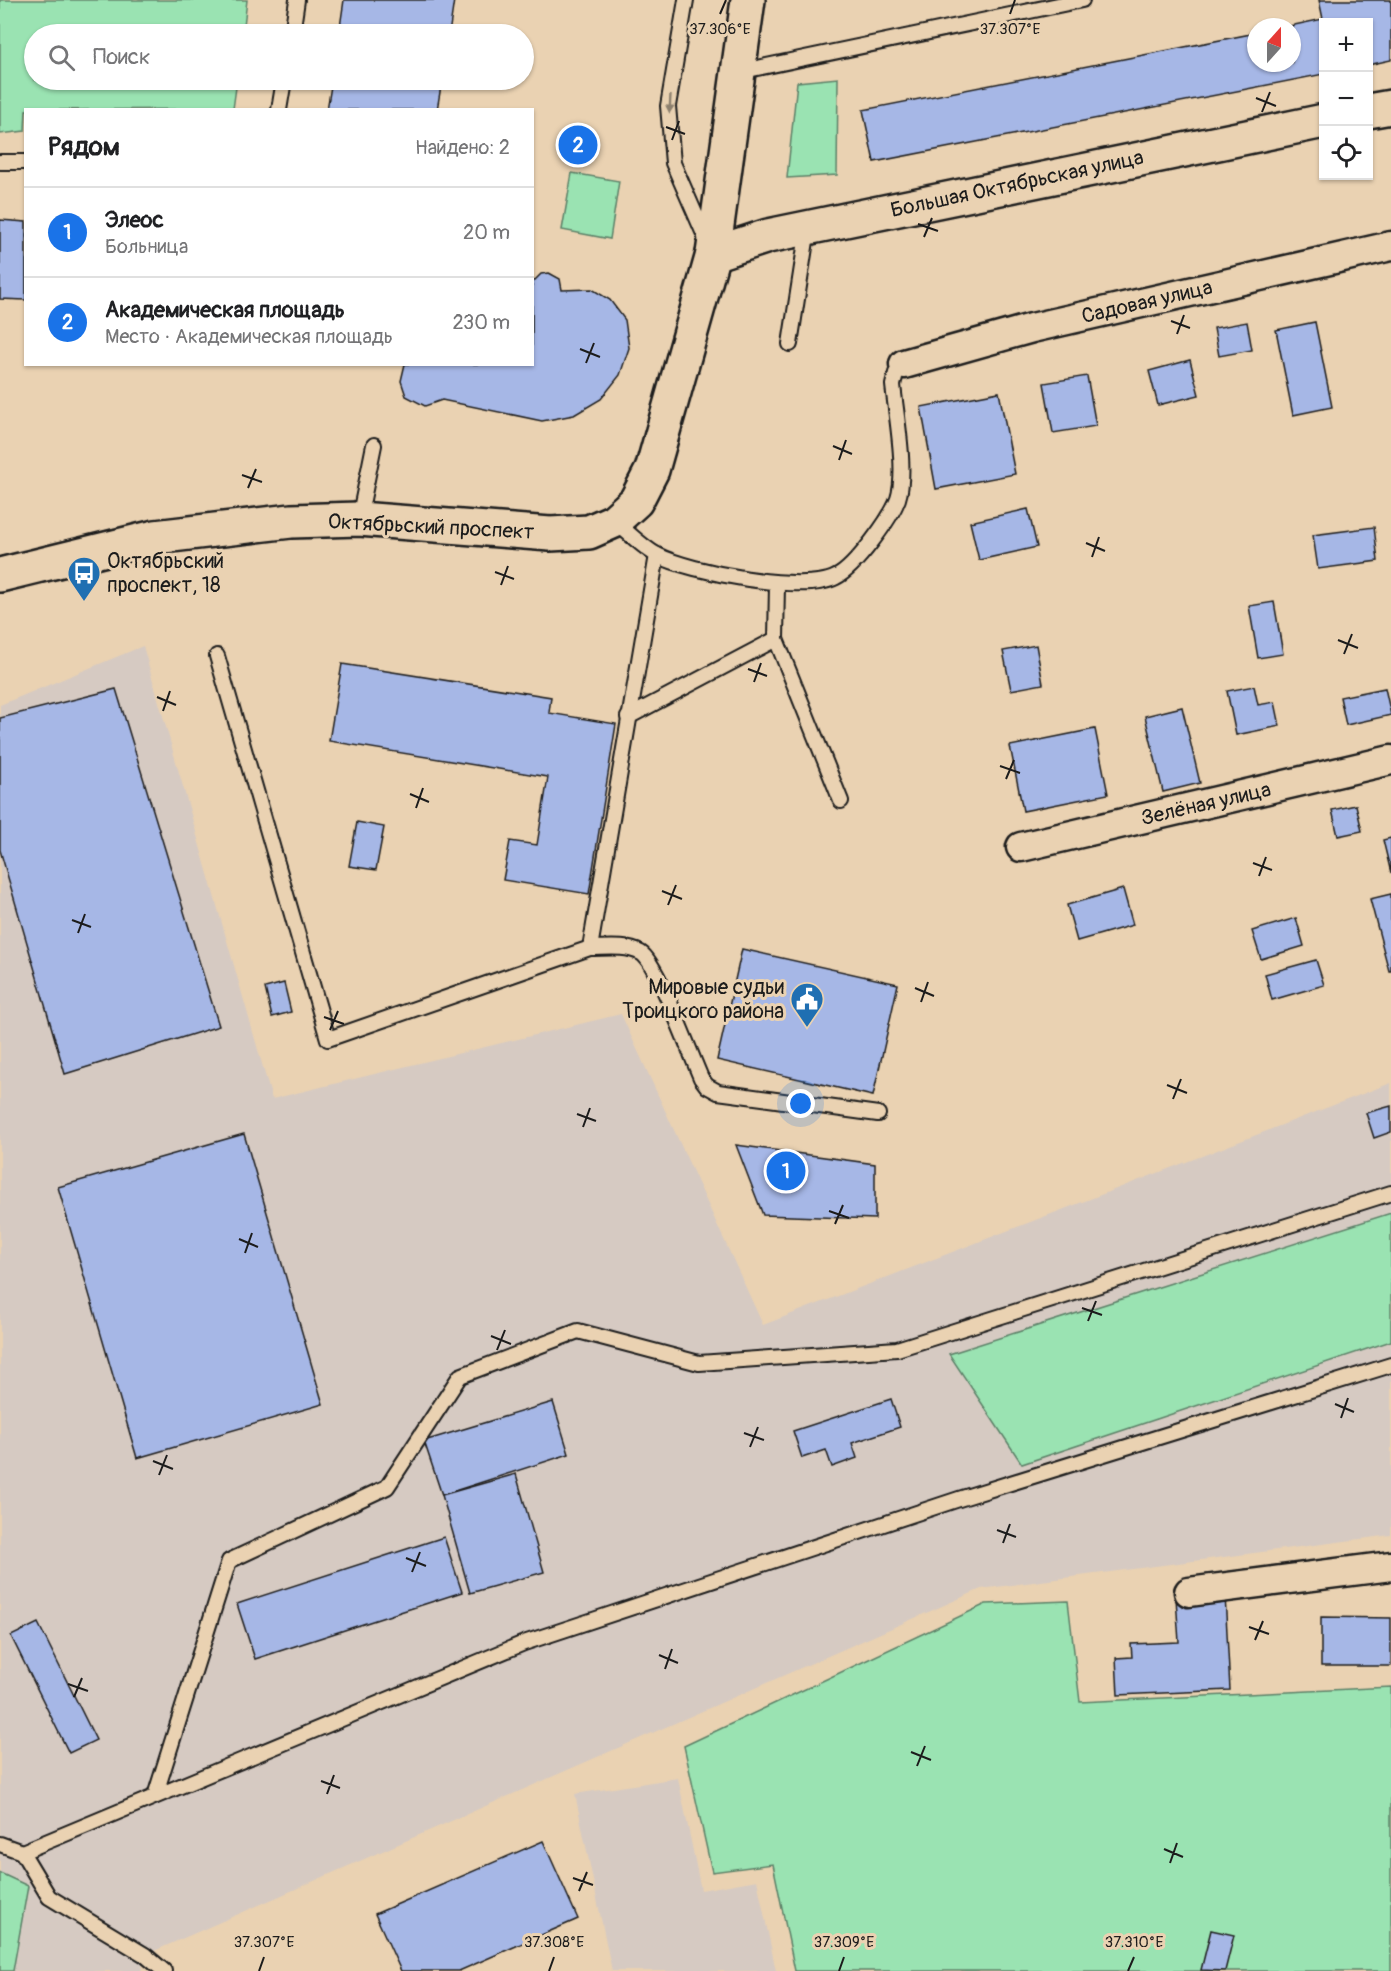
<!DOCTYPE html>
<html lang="ru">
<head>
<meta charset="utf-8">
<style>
  :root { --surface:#fff; --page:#f6f6f6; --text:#202124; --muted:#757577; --line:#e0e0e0; --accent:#1a73e8 }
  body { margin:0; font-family:Pangolin,sans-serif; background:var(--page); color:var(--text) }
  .controls { position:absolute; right:18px; top:18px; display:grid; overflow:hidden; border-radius:0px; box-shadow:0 2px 4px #0004 }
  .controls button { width:54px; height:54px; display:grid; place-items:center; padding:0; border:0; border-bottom:2px solid var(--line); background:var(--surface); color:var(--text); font:30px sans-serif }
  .compass { position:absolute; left:1247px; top:18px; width:54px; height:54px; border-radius:50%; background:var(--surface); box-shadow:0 2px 4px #0004; rotate:21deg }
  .you { position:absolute; left:801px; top:1104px; width:21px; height:21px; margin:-15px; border:4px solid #fff; border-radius:50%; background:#1a73e8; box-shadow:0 0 0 9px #1a73e833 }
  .badge { display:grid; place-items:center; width:39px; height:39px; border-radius:50%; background:var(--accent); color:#fff; font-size:20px; font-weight:700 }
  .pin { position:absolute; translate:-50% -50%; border:3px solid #fff; box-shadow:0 2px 6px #0006 }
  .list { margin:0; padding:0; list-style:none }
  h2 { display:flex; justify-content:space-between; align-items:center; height:78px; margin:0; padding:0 24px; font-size:26px }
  h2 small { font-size:20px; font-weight:400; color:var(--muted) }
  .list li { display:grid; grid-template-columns:39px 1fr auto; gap:18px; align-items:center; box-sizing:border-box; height:90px; padding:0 24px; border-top:2px solid var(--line) }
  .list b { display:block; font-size:22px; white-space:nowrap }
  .list p { margin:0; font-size:20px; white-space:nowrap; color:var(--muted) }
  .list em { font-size:20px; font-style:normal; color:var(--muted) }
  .icon { flex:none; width:33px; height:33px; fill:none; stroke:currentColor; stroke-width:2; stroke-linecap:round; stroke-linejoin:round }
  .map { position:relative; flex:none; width:1391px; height:1971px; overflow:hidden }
  .search { position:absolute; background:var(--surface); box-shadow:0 2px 4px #0004; left:24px; top:24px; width:510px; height:66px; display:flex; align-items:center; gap:15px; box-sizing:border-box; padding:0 21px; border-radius:33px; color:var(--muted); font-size:22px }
  .panel { position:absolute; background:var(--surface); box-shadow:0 2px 4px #0004; left:24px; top:108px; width:510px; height:258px; border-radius:0px }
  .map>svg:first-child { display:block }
  .built { fill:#d6cac2 }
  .green { fill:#9ae3b2; stroke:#5b8067; stroke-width:1.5 }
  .building { fill:#a6b7e6; stroke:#1c1c1c; stroke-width:1.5 }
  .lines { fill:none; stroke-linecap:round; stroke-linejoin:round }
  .lane-casing { stroke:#1c1c1c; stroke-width:18 }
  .street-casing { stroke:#1c1c1c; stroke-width:33 }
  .secondary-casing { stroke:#1c1c1c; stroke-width:38 }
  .lane { stroke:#ead2b2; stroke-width:14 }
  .street { stroke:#ead2b2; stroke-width:28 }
  .secondary { stroke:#ead2b2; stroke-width:33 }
  .oneway { fill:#8d806e }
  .ticks { fill:none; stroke:#1c1c1c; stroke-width:2 }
  .labels { text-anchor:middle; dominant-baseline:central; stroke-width:6; stroke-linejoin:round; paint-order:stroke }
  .street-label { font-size:21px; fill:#1c1c1c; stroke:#ead2b2 }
  .poi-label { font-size:21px; fill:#1c1c1c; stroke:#ead2b2; text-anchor:start }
  .ticks-label { font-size:15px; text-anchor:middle; fill:#1c1c1c; stroke:#ead2b2; stroke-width:6; stroke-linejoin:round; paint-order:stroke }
</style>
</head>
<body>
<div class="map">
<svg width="1391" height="1971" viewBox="0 0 1391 1971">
  <rect width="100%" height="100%" fill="#ead2b2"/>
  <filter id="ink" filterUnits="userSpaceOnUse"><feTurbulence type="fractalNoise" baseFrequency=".0167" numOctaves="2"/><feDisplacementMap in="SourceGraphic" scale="12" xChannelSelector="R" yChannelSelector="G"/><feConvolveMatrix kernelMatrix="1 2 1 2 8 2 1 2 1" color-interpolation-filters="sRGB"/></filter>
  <g filter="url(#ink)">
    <g class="built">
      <polygon points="143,646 272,1099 621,1014 763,1325 1391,1083 1391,1535 981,1589 145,1955 141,1971 0,1971 0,705"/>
      <polygon points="678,1778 701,1890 757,1880 776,1971 612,1971 575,1794"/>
    </g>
    <g class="green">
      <polygon points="0,0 247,0 243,34 34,34 34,80 237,80 233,109 26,110 25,131 0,134"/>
      <polygon points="838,78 837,175 787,178 797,82"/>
      <polygon points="572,173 619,181 610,239 562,230"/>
      <polygon points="1391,1213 1391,1341 1022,1464 949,1354"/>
      <polygon points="1068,1601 1080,1702 1391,1687 1391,1971 795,1971 773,1864 712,1872 684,1746 986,1604"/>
      <polygon points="0,1873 28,1886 13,1971 0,1971"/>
    </g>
    <g class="building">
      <polygon points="344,0 454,0 449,34 339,34"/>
      <polygon points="1319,0 1391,0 1391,60 1368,65 1368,22 1324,22 1324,74 874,162 863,110 1256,33 1256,63 1292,63 1292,27 1285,27 1323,19"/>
      <polygon points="332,80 442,80 437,110 327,110"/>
      <polygon points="0,220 26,222 26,300 0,299"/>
      <polygon points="549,273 560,279 562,290 592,289 610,300 625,320 629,348 620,375 601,399 574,415 542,421 442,400 425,406 406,396 401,381 405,364 532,364 532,283 541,274"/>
      <polygon points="1247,322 1252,350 1219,356 1214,328"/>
      <polygon points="1315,322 1332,407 1293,415 1276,330"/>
      <polygon points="1190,360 1199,395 1158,405 1149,371"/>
      <polygon points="1087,376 1096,426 1053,433 1044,383"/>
      <polygon points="999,392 1015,474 936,489 921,407"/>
      <polygon points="1028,509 1037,547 979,560 970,522"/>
      <polygon points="1374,527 1378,561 1318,569 1313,535"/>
      <polygon points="1274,602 1283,654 1258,658 1249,606"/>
      <polygon points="1036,645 1043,684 1011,690 1003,651"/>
      <polygon points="342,664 551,697 549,713 616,724 589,894 503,880 510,841 537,845 548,777 329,741"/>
      <polygon points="1254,686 1258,705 1275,702 1280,726 1236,735 1227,691"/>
      <polygon points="1385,688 1391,715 1346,725 1340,697"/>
      <polygon points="116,689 219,1026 65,1074 0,850 0,718"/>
      <polygon points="1182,707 1200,783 1163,792 1145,716"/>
      <polygon points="1095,729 1108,794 1023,811 1010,746"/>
      <polygon points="1356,805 1362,831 1338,836 1332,810"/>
      <polygon points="357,822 384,827 376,870 349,866"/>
      <polygon points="1391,838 1391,873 1383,840"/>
      <polygon points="1123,889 1133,925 1077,941 1067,905"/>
      <polygon points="1391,894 1391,971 1389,971 1370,899"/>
      <polygon points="1296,918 1304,946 1261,959 1252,931"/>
      <polygon points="742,949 898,984 873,1096 717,1060"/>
      <polygon points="1316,960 1324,985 1272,1000 1265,974"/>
      <polygon points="284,983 291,1012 272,1017 265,988"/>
      <polygon points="1391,1106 1391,1132 1374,1138 1366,1113"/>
      <polygon points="244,1134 323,1404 137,1458 58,1187"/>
      <polygon points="736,1145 875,1164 875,1219 763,1215"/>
      <polygon points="891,1399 900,1427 852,1443 857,1458 832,1467 826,1450 802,1458 793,1431"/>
      <polygon points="553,1402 569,1454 442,1495 424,1441"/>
      <polygon points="516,1474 544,1572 470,1593 442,1495"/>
      <polygon points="444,1537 462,1592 255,1659 237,1604"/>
      <polygon points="1225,1595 1230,1690 1118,1695 1116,1658 1132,1657 1131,1644 1179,1642 1176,1598"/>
      <polygon points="1321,1617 1391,1618 1391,1666 1321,1666"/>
      <polygon points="38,1623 96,1740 69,1753 11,1636"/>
      <polygon points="543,1841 578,1919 459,1971 401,1971 375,1914"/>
      <polygon points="1211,1930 1234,1935 1225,1971 1201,1970"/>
    </g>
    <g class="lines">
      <defs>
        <g id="lane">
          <polyline points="686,0 668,106 673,163 707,241"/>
          <polyline points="292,34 297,0"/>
          <polyline points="738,72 1082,0"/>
          <polyline points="279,110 284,80"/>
          <polyline points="0,162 26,162"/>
          <polyline points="790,344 808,228"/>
          <polyline points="359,519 374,445"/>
          <path d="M614 521C628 532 642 547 657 555 690 572 804 594 836 577 855 568 891 518 898 499 907 472 896 414 893 385L896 373 904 364"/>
          <path d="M657 555 590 948C607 948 625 945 641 953 657 962 691 1056 701 1078L707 1086 718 1092 878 1114"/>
          <polyline points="777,584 776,639 841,801"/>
          <polyline points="217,656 328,1039 590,948"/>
          <polyline points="628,717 776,639"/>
          <polyline points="155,1796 229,1561 387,1487 460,1376 578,1331 699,1363 897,1349 1391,1193"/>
          <polyline points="0,1844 22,1852 524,1643 959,1499 1391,1365"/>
          <polyline points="22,1852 49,1897 145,1955 164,1971"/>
        </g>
        <g id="street">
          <polyline points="904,364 1032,328 1391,246"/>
          <polyline points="1021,847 1391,760"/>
          <polyline points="1189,1592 1391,1566"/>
        </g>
        <g id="secondary">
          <polyline points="1368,111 1391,107"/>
          <polyline points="713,254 768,236 1324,121"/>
          <polyline points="0,575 155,537 291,521 359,519 550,534 589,532 614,521 636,501 652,470 713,254 748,0"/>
        </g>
      </defs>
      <use href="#lane" class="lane-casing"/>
      <use href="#street" class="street-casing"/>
      <use href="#secondary" class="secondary-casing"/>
      <use href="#lane" class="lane"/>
      <use href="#street" class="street"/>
      <use href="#secondary" class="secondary"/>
    </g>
    <defs><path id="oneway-solid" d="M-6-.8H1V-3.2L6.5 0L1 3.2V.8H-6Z" transform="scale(1.5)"/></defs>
    <use class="oneway" href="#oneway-solid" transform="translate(670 104) rotate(93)"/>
  </g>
  <path class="ticks" d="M720 14 726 0M1010 14 1015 0M1256 98 1276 106M1262 112 1270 92M666 127 685 134M672 140 679 121M918 224 938 231M924 237 932 218M1171 321 1190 328M1177 334 1184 315M580 349 600 357M586 363 594 343M833 446 852 454M839 460 846 440M242 475 262 482M248 488 256 469M1086 543 1105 551M1092 557 1099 537M495 572 514 579M501 585 508 566M1338 640 1358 648M1344 654 1352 634M748 669 767 676M754 682 761 663M157 697 176 705M163 711 170 691M1000 766 1020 773M1006 779 1014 760M410 794 429 802M416 808 423 788M1253 863 1272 870M1259 876 1266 857M662 891 682 899M668 905 676 885M72 920 91 927M78 933 85 914M915 988 934 996M921 1002 928 982M324 1017 344 1024M330 1030 338 1011M1167 1085 1187 1093M1173 1099 1181 1079M577 1114 596 1121M583 1127 590 1108M829 1211 849 1218M835 1224 843 1205M239 1239 258 1247M245 1253 252 1233M1082 1308 1102 1315M1088 1321 1096 1301M491 1336 511 1344M497 1350 505 1330M1335 1404 1354 1412M1341 1418 1348 1398M744 1433 764 1440M750 1447 758 1427M153 1461 173 1469M159 1475 167 1455M997 1530 1016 1537M1003 1543 1010 1524M406 1558 426 1566M412 1572 420 1552M1249 1627 1269 1634M1255 1640 1263 1621M659 1655 678 1663M665 1669 672 1649M68 1684 88 1691M74 1697 82 1678M911 1752 931 1760M917 1766 925 1746M321 1781 340 1788M327 1794 334 1775M1164 1849 1183 1857M1170 1863 1177 1843M573 1878 593 1885M579 1891 587 1872M259 1971 264 1957M549 1971 554 1957M839 1971 844 1957M1128 1971 1134 1957"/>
  <defs>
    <symbol id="bus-pin" viewBox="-11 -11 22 30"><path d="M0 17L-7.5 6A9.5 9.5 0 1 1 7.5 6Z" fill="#1f6fb2" stroke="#ead2b2"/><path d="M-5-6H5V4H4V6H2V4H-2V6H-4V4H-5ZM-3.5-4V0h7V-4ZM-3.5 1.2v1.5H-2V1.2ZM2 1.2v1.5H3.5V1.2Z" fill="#fff"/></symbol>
    <symbol id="civic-pin" viewBox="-11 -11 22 30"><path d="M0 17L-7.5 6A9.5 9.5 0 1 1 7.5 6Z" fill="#1f6fb2" stroke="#ead2b2"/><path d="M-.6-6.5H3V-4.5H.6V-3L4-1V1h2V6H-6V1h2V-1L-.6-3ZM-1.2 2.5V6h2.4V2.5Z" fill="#fff"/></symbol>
  </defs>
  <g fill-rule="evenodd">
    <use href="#bus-pin" x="65" y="554" width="38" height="52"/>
    <use href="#civic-pin" x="788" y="980" width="38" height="52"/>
  </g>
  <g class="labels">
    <g class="street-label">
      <text transform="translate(1017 184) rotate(-12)">Большая Октябрьская улица</text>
      <text transform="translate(1147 302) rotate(-13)">Садовая улица</text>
      <text transform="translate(431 527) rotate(3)">Октябрьский проспект</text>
      <text transform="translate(1206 804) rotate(-13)">Зелёная улица</text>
    </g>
    <g class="poi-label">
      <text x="107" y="561">Октябрьский<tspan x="107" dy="24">проспект, 18</tspan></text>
      <text x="784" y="987" text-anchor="end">Мировые судьи<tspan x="784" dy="24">Троицкого района</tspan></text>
    </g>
  </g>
  <g class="ticks-label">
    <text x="720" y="34">37.306°E</text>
    <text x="1010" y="34">37.307°E</text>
    <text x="264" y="1947">37.307°E</text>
    <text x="554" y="1947">37.308°E</text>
    <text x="844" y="1947">37.309°E</text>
    <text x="1134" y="1947">37.310°E</text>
  </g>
</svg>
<div class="controls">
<button>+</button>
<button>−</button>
<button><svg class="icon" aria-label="locate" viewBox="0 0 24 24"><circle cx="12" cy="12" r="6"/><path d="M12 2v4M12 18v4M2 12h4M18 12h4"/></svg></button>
</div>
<svg class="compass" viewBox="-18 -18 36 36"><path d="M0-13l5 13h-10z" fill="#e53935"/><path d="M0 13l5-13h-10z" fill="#757577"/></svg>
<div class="you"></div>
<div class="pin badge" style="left:786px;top:1171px">1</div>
<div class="pin badge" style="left:578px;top:145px">2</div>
<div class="search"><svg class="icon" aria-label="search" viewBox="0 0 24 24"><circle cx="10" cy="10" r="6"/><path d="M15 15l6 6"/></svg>Поиск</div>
<section class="panel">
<h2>Рядом<small>Найдено: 2</small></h2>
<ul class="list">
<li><span class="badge">1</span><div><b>Элеос</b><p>Больница</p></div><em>20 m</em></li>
<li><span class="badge">2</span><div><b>Академическая площадь</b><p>Место · Академическая площадь</p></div><em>230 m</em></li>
</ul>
</section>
</div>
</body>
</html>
